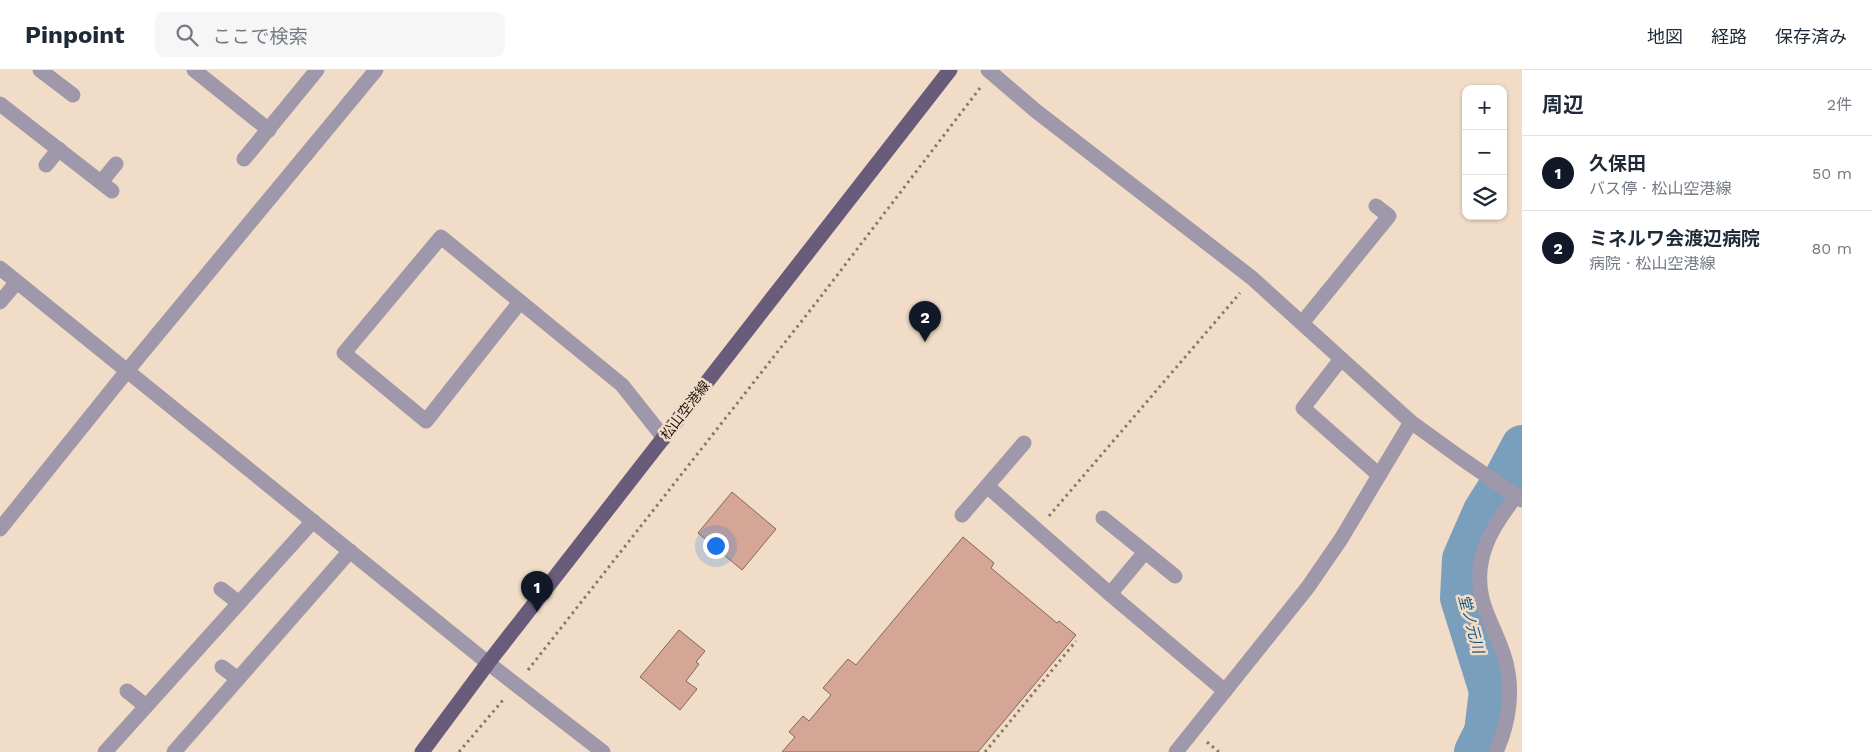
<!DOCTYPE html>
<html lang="ja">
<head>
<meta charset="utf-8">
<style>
  :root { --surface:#fff; --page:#f6f6f7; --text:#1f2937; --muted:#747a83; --line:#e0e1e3; --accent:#111827 }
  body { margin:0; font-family:"Work Sans","Noto Sans JP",sans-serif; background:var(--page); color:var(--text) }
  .controls { position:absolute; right:15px; top:15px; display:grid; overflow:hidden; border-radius:10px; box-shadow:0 1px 4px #0004 }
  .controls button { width:45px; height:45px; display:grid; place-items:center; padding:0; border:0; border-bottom:1px solid var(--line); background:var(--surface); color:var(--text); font:25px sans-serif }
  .you { position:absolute; left:715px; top:475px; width:18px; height:18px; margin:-12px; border:4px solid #fff; border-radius:50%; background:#1a73e8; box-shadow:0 0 0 8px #1a73e833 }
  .badge { display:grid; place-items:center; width:32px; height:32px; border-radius:50%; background:var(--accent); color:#fff; font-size:16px; font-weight:700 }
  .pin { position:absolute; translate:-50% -41px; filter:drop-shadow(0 1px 2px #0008) }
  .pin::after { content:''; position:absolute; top:26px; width:18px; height:15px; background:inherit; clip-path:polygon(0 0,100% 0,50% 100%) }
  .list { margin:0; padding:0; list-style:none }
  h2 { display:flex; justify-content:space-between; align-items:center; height:65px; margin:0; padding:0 20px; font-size:21px }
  h2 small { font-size:16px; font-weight:400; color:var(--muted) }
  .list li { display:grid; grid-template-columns:32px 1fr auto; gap:15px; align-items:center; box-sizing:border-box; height:75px; padding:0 20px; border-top:1px solid var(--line) }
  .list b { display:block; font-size:19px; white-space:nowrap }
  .list p { margin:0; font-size:16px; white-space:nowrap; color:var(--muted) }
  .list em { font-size:16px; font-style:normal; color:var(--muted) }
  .icon { flex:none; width:28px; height:28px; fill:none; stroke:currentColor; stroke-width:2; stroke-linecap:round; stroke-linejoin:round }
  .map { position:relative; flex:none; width:1522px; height:682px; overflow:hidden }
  header { display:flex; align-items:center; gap:30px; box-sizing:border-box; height:70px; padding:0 25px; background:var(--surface); border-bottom:1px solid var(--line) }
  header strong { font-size:24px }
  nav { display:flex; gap:28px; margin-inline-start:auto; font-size:18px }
  .search { width:350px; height:45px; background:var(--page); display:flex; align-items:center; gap:12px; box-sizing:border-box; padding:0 18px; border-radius:10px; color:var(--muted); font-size:19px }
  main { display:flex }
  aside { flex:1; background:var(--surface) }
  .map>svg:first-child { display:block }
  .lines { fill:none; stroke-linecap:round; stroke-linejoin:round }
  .river { stroke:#799fbc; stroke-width:42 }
  .building { fill:#d5a696; stroke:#80675e }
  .path { stroke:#86786b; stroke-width:3; stroke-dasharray:2.5 4; stroke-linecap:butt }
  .street { stroke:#9f98aa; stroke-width:15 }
  .primary { stroke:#695c7b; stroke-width:15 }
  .labels { text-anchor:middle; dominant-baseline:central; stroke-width:5; stroke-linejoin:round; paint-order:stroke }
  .street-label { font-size:14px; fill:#1c150e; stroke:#f1dcc8 }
  .water-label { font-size:15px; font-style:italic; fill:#16567d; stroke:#f1dcc8 }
</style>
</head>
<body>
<header>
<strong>Pinpoint</strong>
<div class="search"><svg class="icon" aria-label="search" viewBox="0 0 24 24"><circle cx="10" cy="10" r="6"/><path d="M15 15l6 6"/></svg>ここで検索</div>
<nav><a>地図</a><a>経路</a><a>保存済み</a></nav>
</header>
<main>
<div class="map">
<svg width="1522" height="682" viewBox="0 0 1522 682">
  <rect width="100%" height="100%" fill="#f1dcc8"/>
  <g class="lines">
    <polyline class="river" points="1475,682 1485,662 1490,621 1461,528 1463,489 1484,441 1505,408 1522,376"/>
  </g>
  <g class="building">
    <polygon points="732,422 776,459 742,500 698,463"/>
    <polygon points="963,467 994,493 991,498 1057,553 1059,551 1076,565 978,682 782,682 795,667 789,662 803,646 809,651 831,625 823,618 848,589 856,595"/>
    <polygon points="679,560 705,581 696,592 699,594 686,611 697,619 680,640 640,607"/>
  </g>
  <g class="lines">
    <g class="path">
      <polyline points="1049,446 1240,223"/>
      <polyline points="528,600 819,229 980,18"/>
      <polyline points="1207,672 1219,682"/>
      <polyline points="459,682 503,630"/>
      <polyline points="985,682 1076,571"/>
    </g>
    <g class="street">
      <polyline points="40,0 73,25"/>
      <polyline points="194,0 269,60"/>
      <polyline points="988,0 1036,41 1252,208 1411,352 1458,386 1522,430"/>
      <polyline points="0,34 112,121"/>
      <polyline points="244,89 317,0"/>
      <polyline points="46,95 59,79"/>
      <polyline points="101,112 116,94"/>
      <polyline points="0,198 488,593 603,682"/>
      <polyline points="0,232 17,212"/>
      <polyline points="520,232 426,351 344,283 441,167 622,315 664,368"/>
      <polyline points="1302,253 1389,146 1376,136"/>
      <polyline points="1341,289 1303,338 1379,405"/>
      <polyline points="987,416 1110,524 1225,621"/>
      <polyline points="962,445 1024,373"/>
      <polyline points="1103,448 1175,506"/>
      <polyline points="0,459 127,301 376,0"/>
      <polyline points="221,519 239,533"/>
      <polyline points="1110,524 1145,482"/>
      <polyline points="222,597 238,609"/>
      <polyline points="127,621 146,636"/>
      <polyline points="105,682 313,451"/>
      <polyline points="174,682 350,481"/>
      <polyline points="1176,682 1308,517 1341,469 1411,352"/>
      <path d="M1496 682C1509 653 1514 620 1505 589 1495 554 1474 533 1481 493 1485 468 1501 446 1516 426"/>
    </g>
    <polyline class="primary" points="422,682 488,593 950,0"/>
  </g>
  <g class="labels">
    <g class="street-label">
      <text transform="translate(685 340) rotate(-52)">松山空港線</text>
    </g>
    <g class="water-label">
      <text transform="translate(1471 554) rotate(75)">堂ノ元川</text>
    </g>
  </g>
</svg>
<div class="controls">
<button>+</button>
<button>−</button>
<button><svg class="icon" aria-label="layers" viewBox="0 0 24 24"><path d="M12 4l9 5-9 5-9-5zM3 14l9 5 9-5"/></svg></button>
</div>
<div class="you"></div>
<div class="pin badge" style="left:537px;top:542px">1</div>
<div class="pin badge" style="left:925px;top:272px">2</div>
</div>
<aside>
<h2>周辺<small>2件</small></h2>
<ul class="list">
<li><span class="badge">1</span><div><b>久保田</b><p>バス停 · 松山空港線</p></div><em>50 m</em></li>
<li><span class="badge">2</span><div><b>ミネルワ会渡辺病院</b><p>病院 · 松山空港線</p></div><em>80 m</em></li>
</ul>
</aside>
</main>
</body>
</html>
